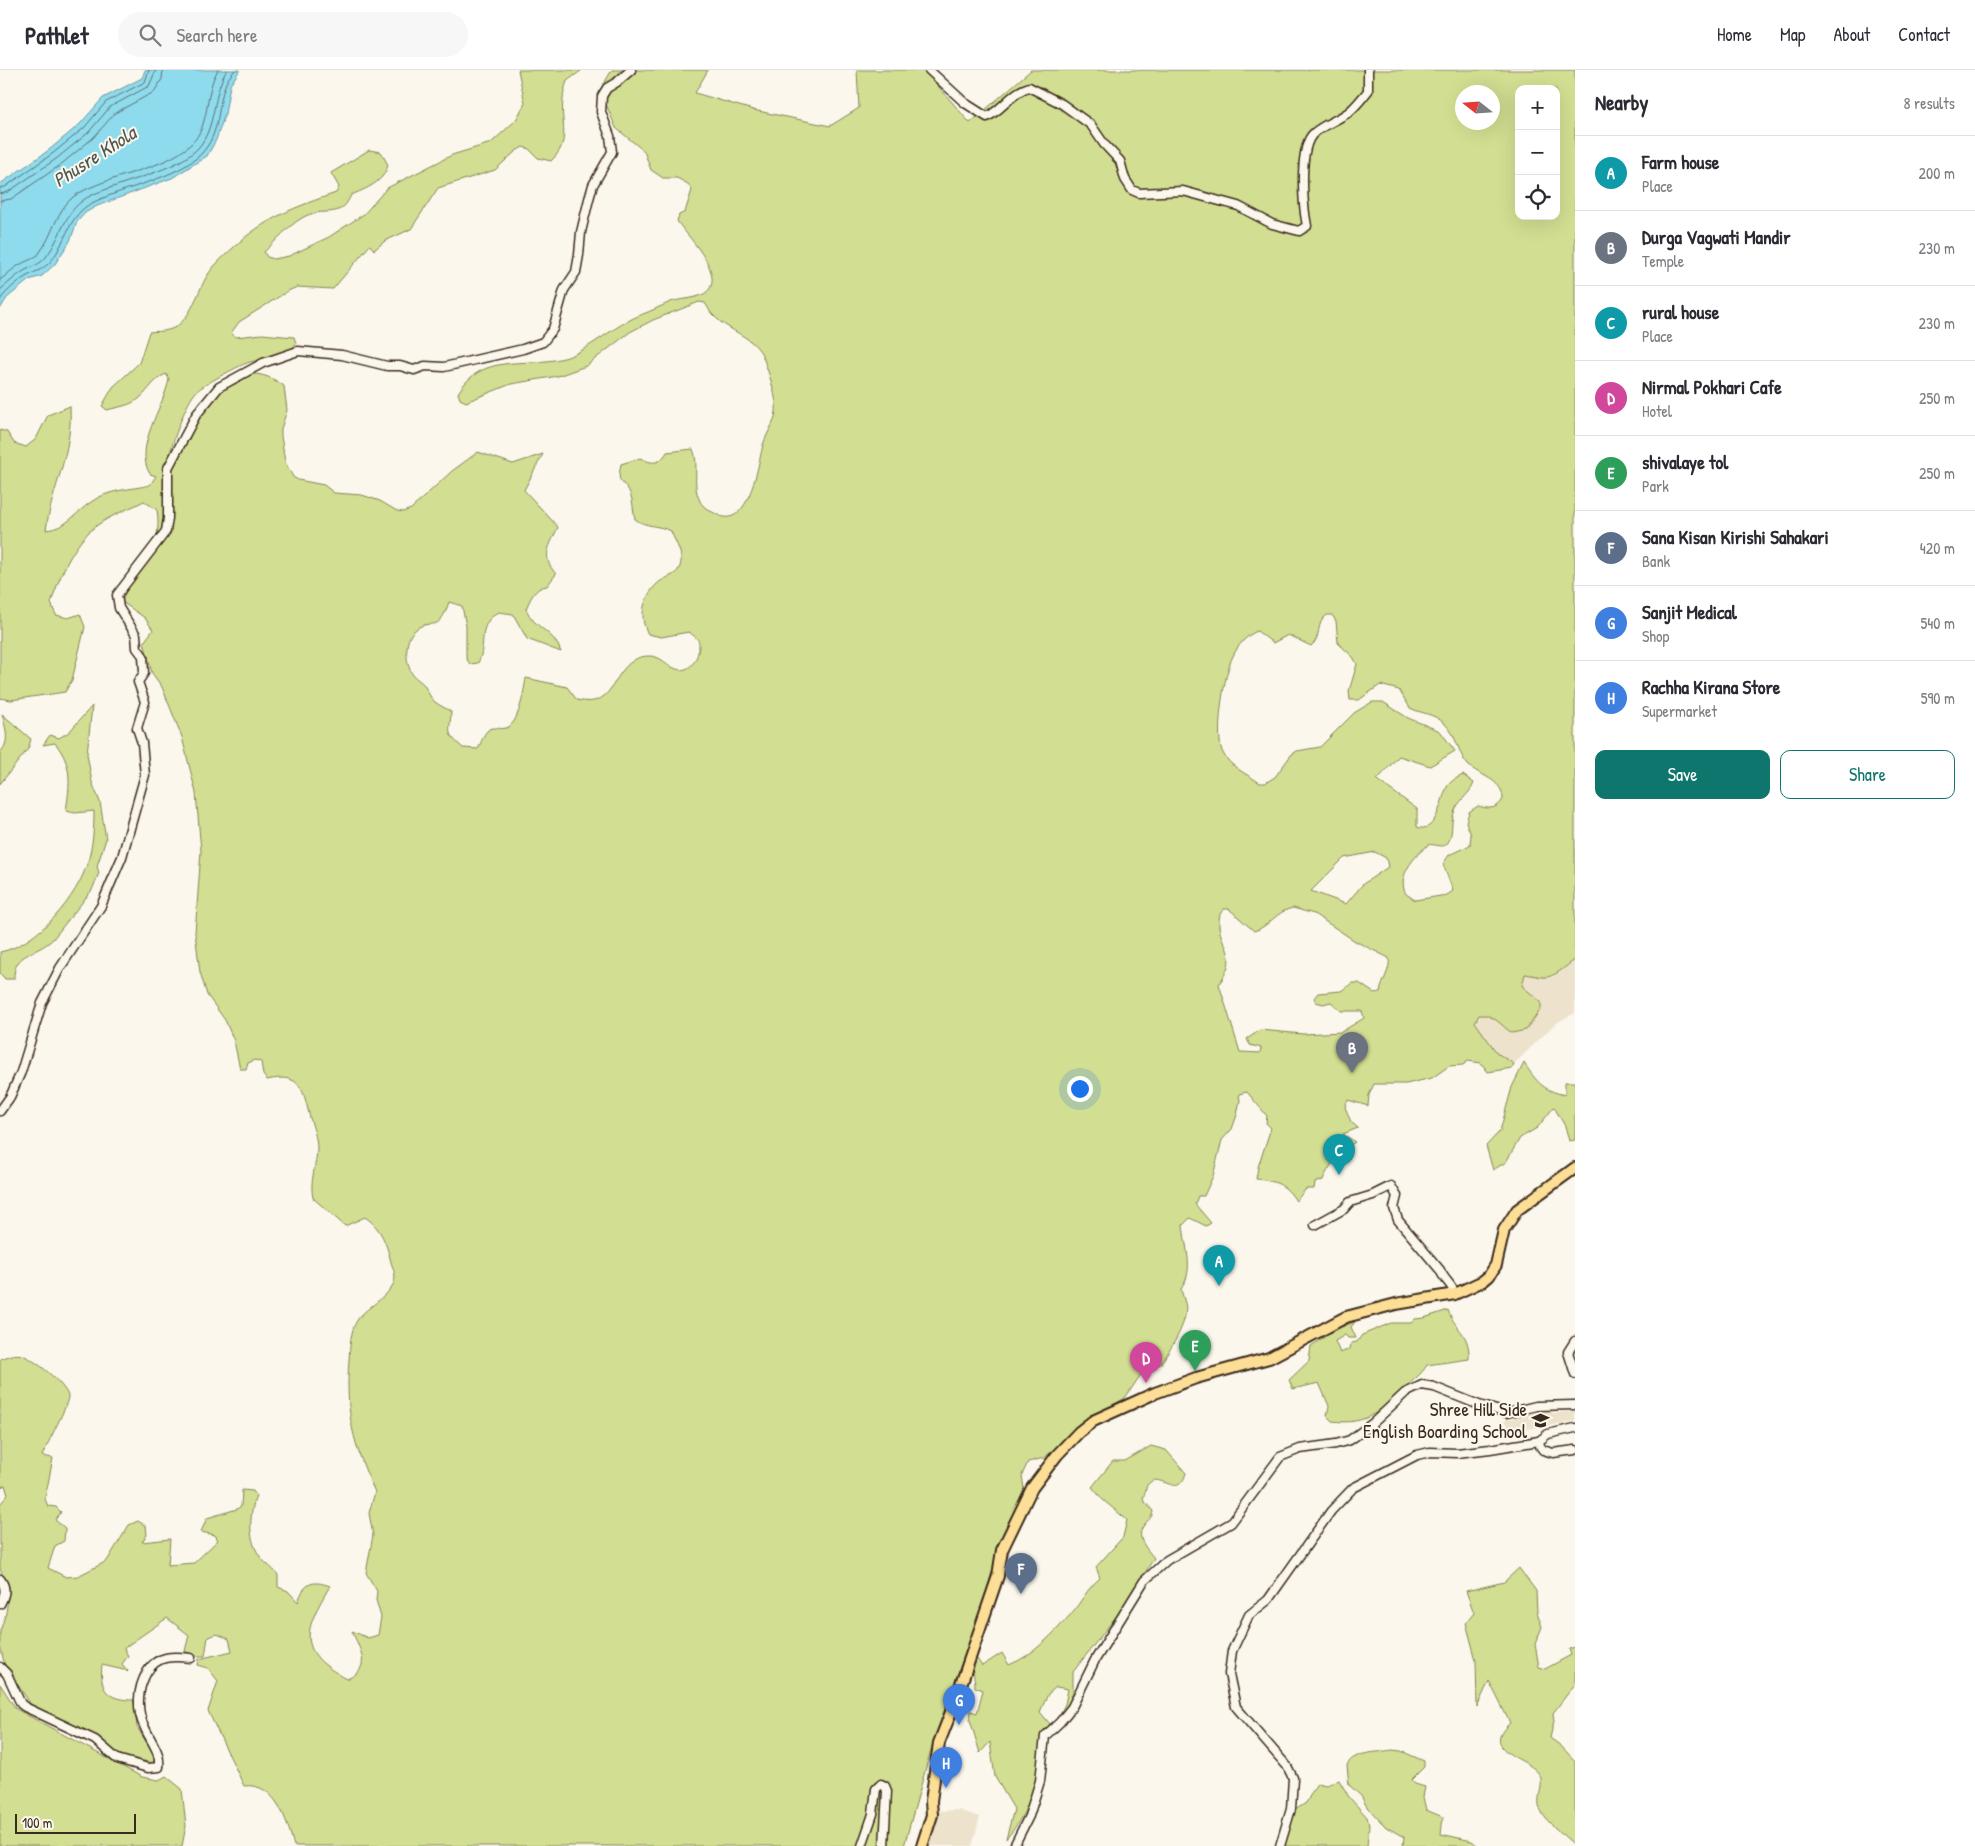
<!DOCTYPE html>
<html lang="en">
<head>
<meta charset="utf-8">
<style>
  :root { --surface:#fff; --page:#f7f7f7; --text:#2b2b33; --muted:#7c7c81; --line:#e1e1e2; --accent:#0f766e }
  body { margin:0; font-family:"Patrick Hand",sans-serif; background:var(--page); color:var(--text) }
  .controls { position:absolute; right:15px; top:15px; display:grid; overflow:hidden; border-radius:10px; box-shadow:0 5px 20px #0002 }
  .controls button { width:45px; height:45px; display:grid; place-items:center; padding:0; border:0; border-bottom:1px solid var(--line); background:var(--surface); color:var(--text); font:25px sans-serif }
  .compass { position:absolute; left:1455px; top:15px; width:45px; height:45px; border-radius:50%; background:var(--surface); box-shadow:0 5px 20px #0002; rotate:287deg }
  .scale { position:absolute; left:15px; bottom:12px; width:121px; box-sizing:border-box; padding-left:5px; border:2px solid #3b2a1e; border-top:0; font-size:14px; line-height:18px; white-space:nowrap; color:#3b2a1e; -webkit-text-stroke:4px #fbf7ec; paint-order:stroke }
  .you { position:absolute; left:1079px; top:1018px; width:18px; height:18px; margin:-12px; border:4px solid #fff; border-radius:50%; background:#1a73e8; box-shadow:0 0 0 8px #1a73e833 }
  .badge { display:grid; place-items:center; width:32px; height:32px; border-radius:50%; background:var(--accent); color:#fff; font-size:16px; font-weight:700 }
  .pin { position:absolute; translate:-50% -41px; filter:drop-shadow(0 1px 2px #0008) }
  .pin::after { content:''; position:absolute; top:26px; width:18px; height:15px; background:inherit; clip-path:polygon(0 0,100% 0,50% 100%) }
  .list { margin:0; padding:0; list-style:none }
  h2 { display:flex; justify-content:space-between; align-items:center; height:65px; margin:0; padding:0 20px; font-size:21px }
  h2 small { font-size:16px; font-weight:400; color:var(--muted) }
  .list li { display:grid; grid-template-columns:32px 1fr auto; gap:15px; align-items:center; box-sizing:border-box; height:75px; padding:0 20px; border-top:1px solid var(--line) }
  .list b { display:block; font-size:19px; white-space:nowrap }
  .list p { margin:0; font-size:16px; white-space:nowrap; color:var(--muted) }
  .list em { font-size:16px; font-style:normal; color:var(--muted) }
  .actions { display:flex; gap:10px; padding:15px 20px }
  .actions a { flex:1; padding:11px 0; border:1px solid var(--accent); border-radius:10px; text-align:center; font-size:18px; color:var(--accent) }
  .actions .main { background:var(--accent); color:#fff }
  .icon { flex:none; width:28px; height:28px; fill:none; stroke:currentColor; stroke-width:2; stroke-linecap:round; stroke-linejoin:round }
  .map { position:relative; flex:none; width:1575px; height:1776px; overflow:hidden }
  header { display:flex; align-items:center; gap:30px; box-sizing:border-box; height:70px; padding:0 25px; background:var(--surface); border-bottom:1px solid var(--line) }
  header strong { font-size:24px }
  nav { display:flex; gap:28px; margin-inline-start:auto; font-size:18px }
  .search { width:350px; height:45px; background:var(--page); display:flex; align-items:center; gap:12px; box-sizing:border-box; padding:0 18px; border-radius:28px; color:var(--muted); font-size:19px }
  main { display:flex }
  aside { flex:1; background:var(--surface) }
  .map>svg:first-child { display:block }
  .built { fill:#ede3cc }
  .green { fill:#d2de91; stroke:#868458; fill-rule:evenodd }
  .water { fill:#8edbed; stroke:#6d949a }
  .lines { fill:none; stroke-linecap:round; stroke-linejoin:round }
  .shore { stroke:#5c7171; stroke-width:1 }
  .minor-casing { stroke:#3b2a1e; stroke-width:11 }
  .major-casing { stroke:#3b2a1e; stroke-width:14 }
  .minor { stroke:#fbf7ec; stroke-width:8 }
  .major { stroke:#fcde96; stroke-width:10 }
  .labels { text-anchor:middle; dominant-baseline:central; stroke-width:4; stroke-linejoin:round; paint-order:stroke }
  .poi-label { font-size:19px; fill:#3b2a1e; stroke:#fbf7ec; text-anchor:end }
  .water-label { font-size:20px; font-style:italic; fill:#505652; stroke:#fbf7ec }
</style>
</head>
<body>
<header>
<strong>Pathlet</strong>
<div class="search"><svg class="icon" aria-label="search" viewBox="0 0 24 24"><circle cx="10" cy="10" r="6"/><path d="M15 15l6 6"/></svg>Search here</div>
<nav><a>Home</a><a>Map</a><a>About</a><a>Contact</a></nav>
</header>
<main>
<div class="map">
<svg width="1575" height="1776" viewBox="0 0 1575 1776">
  <rect width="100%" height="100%" fill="#fbf7ec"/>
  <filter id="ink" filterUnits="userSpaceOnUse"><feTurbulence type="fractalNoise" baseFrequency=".02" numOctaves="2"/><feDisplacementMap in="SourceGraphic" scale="10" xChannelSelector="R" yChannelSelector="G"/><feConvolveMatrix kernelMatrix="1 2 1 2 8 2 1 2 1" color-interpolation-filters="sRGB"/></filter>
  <g filter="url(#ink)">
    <g class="built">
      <polygon points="1575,890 1575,943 1556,953 1514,994 1497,983 1475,952 1479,945 1485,944 1499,951 1509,961 1526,960 1541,939 1541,931 1522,916 1525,904 1553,907 1561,898"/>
      <polygon points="1546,1338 1554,1343 1575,1341 1575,1351 1513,1362 1504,1351"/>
      <polygon points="959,1740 980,1747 972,1776 920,1776 938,1741"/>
    </g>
    <g class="green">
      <path d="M518 0H582L567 11C565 17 563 24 563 30 560 55 572 71 551 91L538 88 529 79 523 77 516 81 495 100 438 118 411 159 385 171 374 180 370 175 333 219 297 217 288 221 239 252 231 263 236 267 262 264 294 267 296 273C287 291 264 287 247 293 238 296 203 315 197 321 186 331 172 373 169 388 199 358 226 273 284 316L287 340 281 359V366L285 392 293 407 298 410 324 415 334 423 362 425 380 431 397 441 403 442 411 439 452 401 478 382 513 394 543 384 524 420 558 457C550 476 540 486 556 504L547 516C535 517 530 529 526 539 534 559 554 560 561 582L527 569 513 544 499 542C475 555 488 574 478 593L470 594 466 588V556L462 536 449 532C437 568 431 545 414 561 404 570 405 594 413 605 416 609 421 611 424 615 428 621 430 628 435 632 440 636 446 638 451 642 450 664 445 662 463 678L478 679C481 674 483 665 487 661 492 655 499 660 506 658 519 655 524 620 526 608L567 617 577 630C614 639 610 605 634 590 640 586 650 585 656 587 662 589 667 594 672 597 688 606 698 591 699 576 700 569 694 566 689 562L661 567 648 564C638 547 644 526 657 514 666 505 680 507 681 491 682 481 674 470 671 461 659 455 645 457 635 449 633 441 633 430 630 423 623 408 616 417 621 394L640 388C653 394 659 395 667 382L693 379C700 396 691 415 700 431 703 438 711 441 718 445 749 460 758 394 763 375 767 361 778 350 776 335 775 321 768 301 763 287 755 267 728 261 714 246 710 243 708 237 705 233L699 232 653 250 630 262 586 296 558 306 511 314 466 332 460 329 458 323C482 282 524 298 564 288 581 284 609 261 626 252 636 246 647 243 657 238 662 236 669 232 674 231 686 228 710 229 712 212 714 192 688 167 677 151L679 145 685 142 692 120 688 114 677 108H663L651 100 644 81 616 58 600 20 612 0H708L695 23 753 40 830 56 859 38 857 0H924L970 53 1031 0H1575V890C1565 896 1554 909 1542 907 1537 906 1531 905 1525 904L1522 916 1541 932V939L1526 960 1512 963C1501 956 1495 944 1479 945L1475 952 1497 983 1514 994 1512 998 1488 1002 1481 993 1468 991 1463 995 1449 996 1432 1008 1406 1014H1374L1369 1025 1368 1036 1348 1030 1345 1037 1351 1052 1358 1058 1343 1064 1355 1072C1351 1075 1344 1078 1341 1081 1338 1084 1323 1107 1323 1110L1315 1113 1314 1119H1306L1296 1131C1285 1114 1276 1111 1256 1109L1258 1097 1271 1058 1266 1053 1267 1046 1247 1022 1239 1024 1240 1030 1237 1045 1232 1059 1222 1070 1213 1106 1204 1126H1198L1195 1134 1211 1153 1206 1156 1190 1148 1183 1155C1185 1178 1195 1199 1181 1219 1182 1225 1186 1233 1186 1239 1185 1258 1170 1279 1161 1294L1144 1300 1125 1328 1091 1347 1044 1388 1028 1392 1022 1405 1024 1419 1023 1430 995 1491 983 1534 934 1669 904 1776H294C287 1751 276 1712 244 1716L208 1641 218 1611 208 1598 198 1595 199 1589 232 1581 229 1569 217 1564 208 1567 205 1586H194L185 1581 189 1565 167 1548 124 1578 128 1586 122 1594 128 1601 102 1595C99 1622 109 1630 134 1630L137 1657 155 1686 153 1693 123 1686 115 1682 104 1671 34 1639 5 1596 0 1576V1561L6 1543 9 1520 0 1499V1434L8 1425 5 1415 0 1418V1289C8 1286 14 1283 22 1285 33 1288 65 1314 68 1326 69 1334 47 1374 42 1386L53 1388 45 1429 48 1436 56 1437 61 1442 55 1450 65 1458 64 1471 55 1476 48 1498 66 1507 78 1506 107 1491 129 1455 138 1451 146 1456 147 1465 142 1472 170 1469 168 1495 194 1493 218 1470 215 1465 201 1462 207 1448 237 1439 241 1436 242 1420 253 1421 256 1425C250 1445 247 1466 259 1485 263 1492 273 1498 278 1505V1517L288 1521 298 1532C304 1514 311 1509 330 1516 304 1560 295 1581 347 1609 373 1598 360 1580 352 1561L368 1568 378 1565 381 1547 376 1530 377 1521 366 1503 373 1465 369 1443 375 1422C353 1375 345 1342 349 1290 350 1277 350 1260 358 1249 367 1236 394 1225 395 1207 395 1202 392 1196 391 1192 386 1173 382 1159 365 1147L345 1156 313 1128C309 1110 317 1095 317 1078 317 1068 313 1057 310 1048 303 1020 302 1002 267 1010L263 1005 261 992 255 990 248 993 246 999H240L234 971 225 950 207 925 200 902 195 863 201 781 196 723 182 667 162 617 152 603 144 572 153 560 145 548 122 532C133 493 164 486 157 440L144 431C127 440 103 448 89 462 70 481 59 508 51 533L56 545 68 548 80 544 85 557 72 610 65 622 11 630 0 628V360L7 362 14 373 26 377 36 369 48 345 70 336C73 383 52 416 46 460 67 458 75 443 91 432 109 419 130 420 150 415L156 406 150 404C133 377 164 337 169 309L166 304C154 309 149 320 140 328 130 336 118 337 107 340L102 336 113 317 139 293 149 262C155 261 162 262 168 260 190 255 197 222 207 206 213 196 224 186 233 178 263 149 297 136 336 123L339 117 331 103 369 80 381 82 388 95C384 112 366 119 351 125 340 152 323 135 302 148 288 156 276 171 264 182L267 187 274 189 289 186 329 167 364 144 387 118 452 85 491 73 516 50 525 33ZM1519 19H1556V146H1519ZM1462 22H1492V52H1462ZM1327 545H1332L1336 551 1338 573 1353 587 1357 594 1349 621 1350 630H1359L1380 615 1399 620 1410 638C1422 644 1434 643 1445 654 1457 665 1458 684 1468 695 1479 706 1503 709 1503 729 1497 740 1488 739 1478 736L1469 742 1466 752 1471 765 1470 775 1449 785 1443 794 1453 821 1447 825 1415 830 1406 824C1396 806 1415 786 1428 775 1434 773 1442 779 1447 774 1454 765 1450 753 1454 743 1457 731 1470 725 1474 713L1463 705C1457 708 1450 711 1447 717 1441 728 1437 765 1417 757V739L1377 710 1399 686 1430 696 1455 681 1440 661 1408 648 1383 632H1372L1354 643 1320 677 1297 681 1291 685 1275 707 1265 713H1260C1247 704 1228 696 1222 681 1215 662 1224 604 1233 586 1238 575 1246 566 1257 561L1273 573 1288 565 1311 576C1322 568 1315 553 1327 545ZM1375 782 1386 788 1388 797 1363 814 1346 834 1311 821 1344 788ZM1293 838 1314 844 1355 871 1389 888C1391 899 1382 911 1380 922L1374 923 1359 913H1352L1341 921 1318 923 1314 928 1316 932 1323 934 1331 932 1341 941H1362L1364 948 1341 962 1303 964 1260 960 1247 969 1250 975 1261 978 1260 983 1240 982 1219 914C1244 878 1213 876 1220 844L1224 839H1229L1254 861C1269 857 1276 841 1293 838Z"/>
      <path d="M92 636 87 684 92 712 100 732 106 769 97 796 99 803 92 820 53 869C37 885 13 882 14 909H5L0 903V882C37 875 78 827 88 791 93 775 94 757 94 741L75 743 66 741C70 714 73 695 55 673L43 675 50 665 59 668 69 662Z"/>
      <path d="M2 644 31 669 28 679 0 714V682C11 673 5 656 2 644Z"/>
      <path d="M1524 993C1537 1012 1542 1020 1565 1025V1012H1575V1070L1569 1071 1565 1056 1554 1037 1537 1058 1520 1068 1506 1092 1493 1100 1486 1076 1500 1061 1512 1017Z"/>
      <path d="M1448 1240C1456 1262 1470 1262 1469 1289L1427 1295C1421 1305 1414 1309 1406 1317 1381 1339 1369 1356 1332 1351L1327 1346 1329 1336 1319 1313 1293 1319 1289 1310 1309 1291 1311 1276 1338 1258 1355 1252 1351 1257 1356 1268H1348L1345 1265 1335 1271 1340 1283 1350 1279 1351 1273 1357 1272 1362 1265 1391 1253H1411L1415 1249 1424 1248Z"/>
      <path d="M1151 1376 1166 1380 1186 1403C1179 1426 1169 1410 1153 1410L1147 1415 1143 1430 1153 1441C1152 1448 1149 1449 1145 1454 1134 1466 1146 1478 1154 1488L1128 1531 1073 1602V1629L1056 1652 1065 1634 1068 1619 1056 1617 1048 1624 1040 1642 1050 1654C1035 1669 1040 1691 1036 1710 1032 1729 1019 1755 1006 1769L1014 1739 995 1707 990 1672 980 1683 970 1650 971 1641 977 1643 983 1620 975 1617C975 1605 970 1597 974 1585L982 1596 1002 1583 1009 1595C1034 1585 1053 1564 1071 1544 1082 1531 1086 1520 1100 1508L1096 1497 1123 1467 1127 1450 1103 1430 1092 1417 1113 1391H1125Z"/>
      <path d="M1519 1498 1536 1521 1537 1542 1542 1557 1535 1574 1539 1597 1545 1599 1571 1585 1569 1579 1575 1577V1614L1553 1643 1554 1651 1550 1668 1561 1676 1575 1691V1776C1564 1764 1542 1751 1539 1735 1537 1726 1545 1713 1539 1704 1528 1687 1478 1682 1510 1653L1489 1611 1477 1637 1476 1590 1466 1553 1474 1543 1466 1521 1504 1512Z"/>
      <polygon points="0,1614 16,1639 142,1707 159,1710 166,1706 182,1719 186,1756 182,1776 0,1776"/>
      <path d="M1392 1680 1401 1681 1424 1691V1697L1411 1710 1415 1714 1425 1717 1423 1727 1426 1740 1443 1747 1441 1764 1472 1771 1478 1776H1403L1404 1767 1386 1757 1367 1737 1361 1726 1349 1715 1347 1695C1354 1681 1378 1683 1392 1680Z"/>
      <polygon points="1339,1710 1349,1727 1367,1747 1369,1755 1367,1776 1284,1776 1295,1740 1306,1733 1317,1713 1326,1715"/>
    </g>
    <polygon class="water" points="145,0 240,0 230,15 225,44 216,70 207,86 172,108 97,136 85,143 77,152 70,171 55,194 42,206 29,210 7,228 0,239 0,114 49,80 80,54 103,28 142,8"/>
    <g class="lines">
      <g class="shore">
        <polyline points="0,118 5,117 52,84 84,58 106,32 145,12 149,0"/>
        <polyline points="0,124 8,122 56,89 88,63 110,37 149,16 156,0"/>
        <polyline points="0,131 11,129 59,96 93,68 115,43 154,22 162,9 163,0"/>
        <path d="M0 210C7 205 13 198 21 194 28 190 35 189 40 182 53 165 56 141 73 127 104 105 164 101 191 74 211 56 204 21 218 0"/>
        <path d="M0 220C8 214 15 206 24 201 32 196 40 195 46 187 63 165 64 138 92 125 118 113 181 99 199 77 217 55 212 23 227 0"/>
        <path d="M0 230C6 221 19 210 29 205 37 201 44 199 51 191 67 171 68 144 94 132 125 117 177 108 201 84 221 64 217 34 226 13 228 8 232 4 235 0"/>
      </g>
      <defs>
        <g id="minor">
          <path d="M929 0 965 33 987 47C1003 39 1012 22 1029 17L1062 34 1091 55 1104 74 1120 91 1125 109 1132 120 1139 123 1183 121 1238 136 1272 154 1299 161 1307 156C1303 136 1298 76 1314 63 1324 54 1339 50 1350 41 1357 35 1362 28 1368 21V0"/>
          <polyline points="0,1041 10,1027 21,1002 42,933 60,898 101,836 122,787 145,705 142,673 137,658 145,632 138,612 144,603 143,586 137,578 136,565 119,538 117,525 166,461 168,448 168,398 196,345 219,317 263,293 298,281 342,285 387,296 400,296 414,300 425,296 444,297 523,279 543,272 553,259 564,220 576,202 579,185 581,162 589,129 593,115 612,82 610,66 601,42 602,26 607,18 617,12 631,0"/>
          <path d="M1315 1155 1344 1139 1350 1132 1373 1125 1391 1116 1397 1126 1394 1138 1398 1150 1440 1200C1444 1210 1452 1214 1455 1224"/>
          <polyline points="1575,1271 1568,1282 1575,1304"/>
          <polyline points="1575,1358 1548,1364 1539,1371 1540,1376 1543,1380 1553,1383 1575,1380"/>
          <path d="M0 1509C7 1518 5 1525 0 1534"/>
          <path d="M0 1597 7 1604 21 1634 25 1637 95 1670 117 1689 148 1698 159 1697C161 1682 151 1672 145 1658 136 1641 137 1619 147 1602 157 1585 173 1586 191 1588"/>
          <polyline points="862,1776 873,1744 876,1719 881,1714 885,1716 887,1721 884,1776"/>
          <polyline points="1014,1776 1029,1746 1040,1711 1045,1666 1060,1652 1072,1637 1095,1590 1144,1511 1167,1490 1231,1453 1280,1387 1300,1379 1336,1374 1350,1370 1373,1353 1405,1323 1422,1315 1434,1317 1479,1335 1507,1343 1536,1336 1575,1335"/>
          <polyline points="1280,1776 1291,1739 1293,1708 1287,1696 1236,1637 1229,1604 1232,1581 1249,1545 1268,1530 1331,1441 1353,1418 1417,1385 1430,1382 1457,1383 1490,1379 1539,1371"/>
        </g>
        <polyline id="major" points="922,1776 932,1745 931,1731 939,1673 955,1632 998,1506 1002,1480 1032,1418 1057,1385 1079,1362 1093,1351 1155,1323 1196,1308 1269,1288 1346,1247 1396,1234 1455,1224 1483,1211 1489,1206 1496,1195 1504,1160 1517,1140 1575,1098"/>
      </defs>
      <use href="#minor" class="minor-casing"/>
      <use href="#major" class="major-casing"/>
      <use href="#minor" class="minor"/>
      <use href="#major" class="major"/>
    </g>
  </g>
  <defs>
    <symbol id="school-bare" viewBox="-9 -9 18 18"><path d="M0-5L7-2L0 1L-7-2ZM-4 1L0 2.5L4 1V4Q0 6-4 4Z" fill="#3b2a1e" stroke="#fbf7ec" stroke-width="2.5" paint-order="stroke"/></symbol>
  </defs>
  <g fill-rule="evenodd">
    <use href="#school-bare" x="1528" y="1338" width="25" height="25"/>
  </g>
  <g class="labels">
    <g class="poi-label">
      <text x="1527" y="1339">Shree Hill Side<tspan x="1527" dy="22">English Boarding School</tspan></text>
    </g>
    <g class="water-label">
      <text transform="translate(94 86) rotate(-33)">Phusre Khola</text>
    </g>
  </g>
</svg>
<div class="controls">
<button>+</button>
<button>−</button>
<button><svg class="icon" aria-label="locate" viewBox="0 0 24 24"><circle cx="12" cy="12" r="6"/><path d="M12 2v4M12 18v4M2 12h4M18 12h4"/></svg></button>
</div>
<svg class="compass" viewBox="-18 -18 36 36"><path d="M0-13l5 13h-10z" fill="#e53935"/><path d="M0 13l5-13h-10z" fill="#7c7c81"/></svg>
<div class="scale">100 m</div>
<div class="you"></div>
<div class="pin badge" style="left:1219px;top:1216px;background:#0f9aa8">A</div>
<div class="pin badge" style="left:1352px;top:1003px;background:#6b7280">B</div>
<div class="pin badge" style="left:1339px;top:1105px;background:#0f9aa8">C</div>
<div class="pin badge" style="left:1146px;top:1313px;background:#d1479c">D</div>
<div class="pin badge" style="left:1195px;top:1301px;background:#2e9e5b">E</div>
<div class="pin badge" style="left:1021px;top:1524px;background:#5c6f8a">F</div>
<div class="pin badge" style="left:959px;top:1655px;background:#3f7fe0">G</div>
<div class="pin badge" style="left:946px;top:1718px;background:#3f7fe0">H</div>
</div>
<aside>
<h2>Nearby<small>8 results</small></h2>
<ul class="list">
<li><span class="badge" style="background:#0f9aa8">A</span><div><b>Farm house</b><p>Place</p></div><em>200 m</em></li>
<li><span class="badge" style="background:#6b7280">B</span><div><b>Durga Vagwati Mandir</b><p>Temple</p></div><em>230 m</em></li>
<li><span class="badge" style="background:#0f9aa8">C</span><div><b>rural house</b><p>Place</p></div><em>230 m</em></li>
<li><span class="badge" style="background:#d1479c">D</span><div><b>Nirmal Pokhari Cafe</b><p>Hotel</p></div><em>250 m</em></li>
<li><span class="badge" style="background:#2e9e5b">E</span><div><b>shivalaye tol</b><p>Park</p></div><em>250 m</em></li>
<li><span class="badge" style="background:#5c6f8a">F</span><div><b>Sana Kisan Kirishi Sahakari</b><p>Bank</p></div><em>420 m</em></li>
<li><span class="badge" style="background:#3f7fe0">G</span><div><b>Sanjit Medical</b><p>Shop</p></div><em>540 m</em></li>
<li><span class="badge" style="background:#3f7fe0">H</span><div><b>Rachha Kirana Store</b><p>Supermarket</p></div><em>590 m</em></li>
</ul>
<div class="actions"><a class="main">Save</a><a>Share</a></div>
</aside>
</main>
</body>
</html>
